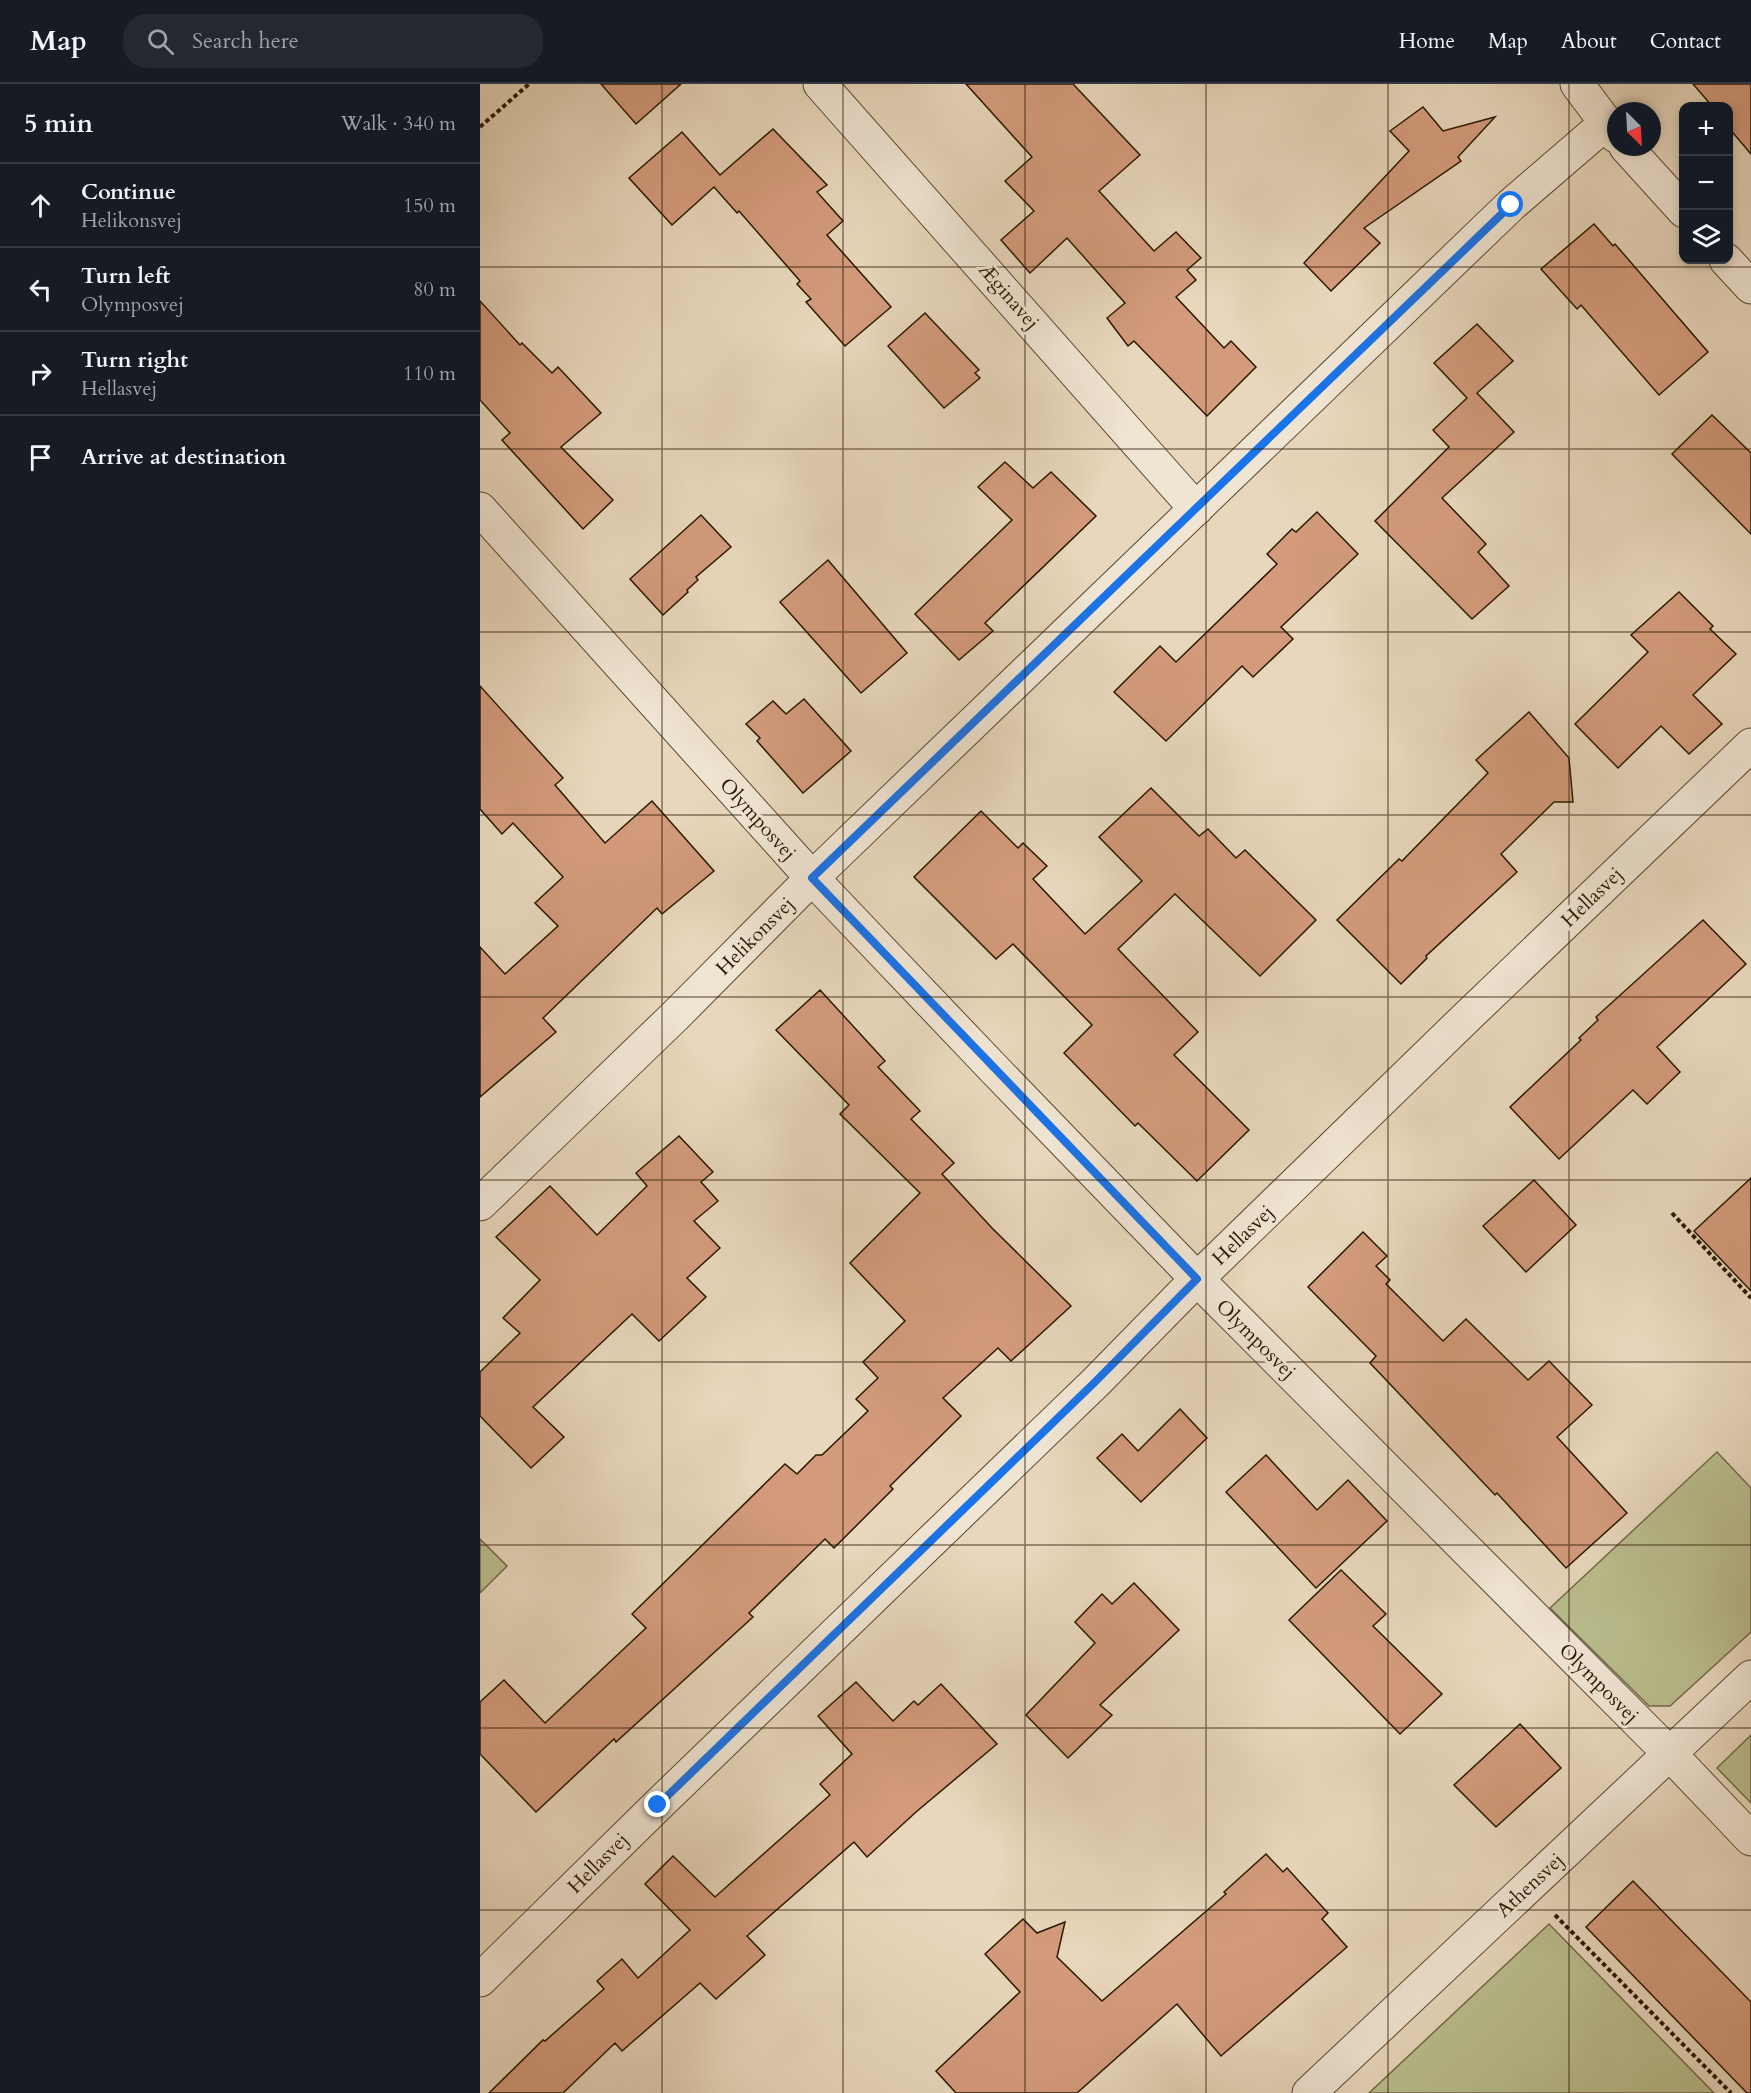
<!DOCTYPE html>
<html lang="en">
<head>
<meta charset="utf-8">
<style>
  :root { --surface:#171b24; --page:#242831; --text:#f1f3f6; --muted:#9ea1a6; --line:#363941 }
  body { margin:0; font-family:Cardo,serif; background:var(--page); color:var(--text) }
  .controls { position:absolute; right:18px; top:18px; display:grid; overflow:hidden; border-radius:12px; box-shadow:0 3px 9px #0003 }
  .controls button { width:54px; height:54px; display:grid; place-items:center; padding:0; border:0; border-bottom:2px solid var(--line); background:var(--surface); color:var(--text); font:30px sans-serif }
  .compass { position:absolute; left:1127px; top:18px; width:54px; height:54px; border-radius:50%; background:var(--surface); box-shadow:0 3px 9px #0003; rotate:156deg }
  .stop { position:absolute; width:18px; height:18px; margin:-14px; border:4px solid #1a73e8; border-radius:50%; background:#fff }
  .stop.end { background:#1a73e8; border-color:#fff; box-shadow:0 2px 6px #0008 }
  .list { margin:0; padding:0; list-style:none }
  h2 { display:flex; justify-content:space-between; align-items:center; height:78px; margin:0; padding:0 24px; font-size:26px }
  h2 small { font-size:20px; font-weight:400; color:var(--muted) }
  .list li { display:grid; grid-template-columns:39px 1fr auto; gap:18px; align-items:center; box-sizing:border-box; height:84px; padding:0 24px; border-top:2px solid var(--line) }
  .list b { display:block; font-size:22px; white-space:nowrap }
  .list p { margin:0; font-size:20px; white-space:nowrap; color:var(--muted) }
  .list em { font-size:20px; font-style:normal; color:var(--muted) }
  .icon { flex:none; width:33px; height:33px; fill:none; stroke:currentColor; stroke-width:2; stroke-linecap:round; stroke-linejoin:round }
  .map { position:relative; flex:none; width:1271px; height:2009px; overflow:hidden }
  header { display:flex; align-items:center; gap:36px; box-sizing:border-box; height:84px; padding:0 30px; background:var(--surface); border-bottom:2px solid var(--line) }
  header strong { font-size:28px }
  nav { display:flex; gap:33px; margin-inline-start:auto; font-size:21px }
  .search { width:420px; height:54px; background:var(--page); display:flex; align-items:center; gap:15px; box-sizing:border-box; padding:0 21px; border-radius:24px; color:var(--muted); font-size:22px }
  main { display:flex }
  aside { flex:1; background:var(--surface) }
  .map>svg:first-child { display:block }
  .green { fill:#babd8e; stroke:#726a48; stroke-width:1.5 }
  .building { fill:#d39b7c; stroke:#2a1801; stroke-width:1.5 }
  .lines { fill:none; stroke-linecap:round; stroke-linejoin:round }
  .street-casing { stroke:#5a4830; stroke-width:35 }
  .path { stroke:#2a1801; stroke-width:4; stroke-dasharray:4.5 3; stroke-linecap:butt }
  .street { stroke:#f0e5d3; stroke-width:33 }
  .route { stroke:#1a73e8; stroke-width:8 }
  .grid { fill:none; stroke:#2a1801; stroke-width:1.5; stroke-opacity:0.55 }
  .labels { text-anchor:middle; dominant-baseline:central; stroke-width:6; stroke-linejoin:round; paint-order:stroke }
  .street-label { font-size:20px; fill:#2a1801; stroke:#f0e5d3 }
</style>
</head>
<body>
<header>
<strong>Map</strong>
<div class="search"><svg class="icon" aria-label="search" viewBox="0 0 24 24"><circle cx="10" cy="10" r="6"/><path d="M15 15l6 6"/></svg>Search here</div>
<nav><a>Home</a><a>Map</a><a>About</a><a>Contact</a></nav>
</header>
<main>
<aside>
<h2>5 min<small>Walk · 340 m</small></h2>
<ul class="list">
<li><svg class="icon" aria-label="ahead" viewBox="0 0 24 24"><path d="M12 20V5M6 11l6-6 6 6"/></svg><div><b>Continue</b><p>Helikonsvej</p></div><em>150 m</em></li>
<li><svg class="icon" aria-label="left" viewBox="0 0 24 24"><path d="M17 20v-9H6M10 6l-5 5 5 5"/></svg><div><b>Turn left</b><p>Olymposvej</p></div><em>80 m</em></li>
<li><svg class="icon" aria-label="right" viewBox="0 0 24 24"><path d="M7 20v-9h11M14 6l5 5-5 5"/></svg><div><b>Turn right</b><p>Hellasvej</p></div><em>110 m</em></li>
<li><svg class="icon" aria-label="arrive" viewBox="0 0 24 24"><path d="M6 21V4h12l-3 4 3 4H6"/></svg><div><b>Arrive at destination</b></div></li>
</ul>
</aside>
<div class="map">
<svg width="1271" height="2009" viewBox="0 0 1271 2009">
  <rect width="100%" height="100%" fill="#e8d7bc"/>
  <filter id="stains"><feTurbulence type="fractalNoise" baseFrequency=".00333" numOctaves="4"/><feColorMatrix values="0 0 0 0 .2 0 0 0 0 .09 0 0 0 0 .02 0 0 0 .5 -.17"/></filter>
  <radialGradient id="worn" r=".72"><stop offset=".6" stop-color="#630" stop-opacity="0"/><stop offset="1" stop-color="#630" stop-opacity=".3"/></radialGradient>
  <g class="green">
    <polygon points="1237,1368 1271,1404 1271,1548 1190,1622 1169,1622 1070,1524"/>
    <polygon points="0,1455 27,1482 0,1509"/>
    <polygon points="1271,1651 1271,1719 1237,1684"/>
    <polygon points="1069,1840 1234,2009 889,2009"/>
  </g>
  <g class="building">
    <polygon points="121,0 201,0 156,40"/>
    <polygon points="486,0 593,0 660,71 619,107 674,167 696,148 721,174 707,186 716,196 696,213 744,264 751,257 776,283 727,332 654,257 648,262 627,234 645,219 587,154 550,189 521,156 554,127 525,97 552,73"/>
    <polygon points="1213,0 1271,0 1271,70 1248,43 1248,22 1232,22"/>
    <polygon points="943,23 963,47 1015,33 978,73 981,77 884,144 900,159 851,207 824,179 929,67 910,47"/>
    <polygon points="293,45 347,101 337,108 363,137 347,151 411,223 365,262 326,218 331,215 317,200 320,197 259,127 257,129 234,103 192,141 149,94 202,48 240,91"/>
    <polygon points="1114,140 1133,162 1135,160 1228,268 1179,311 1101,221 1097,225 1061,185"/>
    <polygon points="0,217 40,261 42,259 72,289 78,283 121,329 81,363 133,416 103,445 22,356 30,349 0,316"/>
    <polygon points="445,229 499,286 495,289 500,294 464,324 408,262"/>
    <polygon points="997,240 1033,277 997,309 1034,348 962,414 1006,460 998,468 1029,502 992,535 895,437 969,363 953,346 987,314 954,279"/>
    <polygon points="1232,331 1271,369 1271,450 1192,370"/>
    <polygon points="525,378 553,404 571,388 616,432 505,539 513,547 479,576 435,530 532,436 498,403"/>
    <polygon points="837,428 878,470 801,543 813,555 773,593 762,582 686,657 634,608 680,562 696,578 797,480 787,470 812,445 816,448"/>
    <polygon points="221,431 251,463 216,493 218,496 207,506 208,508 183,531 150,495"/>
    <polygon points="348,476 427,569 381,609 300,518"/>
    <polygon points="1199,508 1233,542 1230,545 1256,570 1213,611 1242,640 1209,670 1181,642 1138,684 1095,640 1168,568 1151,551"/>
    <polygon points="0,602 83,694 75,701 125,759 172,717 234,787 182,830 177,824 63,934 76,948 0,1013 0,863 25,890 78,842 55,819 83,793 33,739 22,750 0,725"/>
    <polygon points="324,615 371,667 323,709 277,657 280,654 266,640 293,617 306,630"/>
    <polygon points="1049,628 1089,674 1093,718 1074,718 1021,770 1037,788 946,872 947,874 921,900 857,836 919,775 922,777 1008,689 996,676"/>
    <polygon points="671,704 719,752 728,745 756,774 765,766 836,836 780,892 695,810 638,865 718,948 694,971 769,1046 717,1097 658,1039 655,1042 584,969 612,941 533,860 516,875 434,793 501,727 538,764 543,759 567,782 553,795 605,850 662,797 619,753"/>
    <polygon points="1223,836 1266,880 1177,963 1200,988 1167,1020 1153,1006 1079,1075 1030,1023 1101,956 1099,954 1118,936 1116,933"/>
    <polygon points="340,906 405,977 398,983 440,1027 431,1035 474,1079 462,1090 512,1144 591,1222 531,1277 518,1264 463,1314 481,1332 410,1402 413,1405 354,1464 345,1455 269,1529 273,1533 136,1658 134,1655 56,1728 0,1670 0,1618 24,1596 65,1639 166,1544 152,1530 305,1380 317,1390 336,1371 342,1371 388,1327 376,1315 398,1294 383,1278 425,1237 370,1179 440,1109 360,1030 369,1021 296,946"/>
    <polygon points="199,1052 233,1088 221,1098 238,1117 214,1137 240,1164 207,1194 226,1213 179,1257 152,1230 53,1323 84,1353 51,1384 0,1332 0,1288 40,1249 23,1234 60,1196 16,1153 70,1102 117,1151 167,1102 156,1089"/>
    <polygon points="1271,1094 1271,1207 1214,1147"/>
    <polygon points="1054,1096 1096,1141 1046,1188 1003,1142"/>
    <polygon points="883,1148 907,1172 896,1182 910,1196 906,1200 963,1257 986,1235 1048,1296 1069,1277 1112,1321 1077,1353 1147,1429 1086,1484 1017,1409 1015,1411 890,1279 896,1272 828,1203"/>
    <polygon points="700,1325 727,1354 661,1418 617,1374 642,1350 658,1367"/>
    <polygon points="786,1371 837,1426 868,1396 907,1437 836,1504 746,1408"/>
    <polygon points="861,1486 906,1530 893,1542 962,1610 920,1650 809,1536"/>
    <polygon points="654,1499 699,1546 620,1621 632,1631 588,1674 546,1631 615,1559 595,1538 622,1510 632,1520"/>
    <polygon points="376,1598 413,1637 434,1617 438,1621 461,1600 517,1660 436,1728 387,1773 374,1758 267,1852 285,1871 236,1915 220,1899 142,1967 135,1959 83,2009 9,2009 63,1956 65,1957 124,1905 117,1897 142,1875 158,1894 210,1846 165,1800 193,1772 235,1813 350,1711 340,1700 372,1670 338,1632"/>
    <polygon points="1040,1640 1081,1684 1016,1743 974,1701"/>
    <polygon points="786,1770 803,1788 807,1784 848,1829 842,1835 867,1863 741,1972 697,1920 597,2009 476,2009 456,1987 540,1908 505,1870 543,1835 557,1849 585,1838 577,1873 622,1917 746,1810 744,1808"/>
    <polygon points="1153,1797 1271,1918 1271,2009 1267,2009 1106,1843"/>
  </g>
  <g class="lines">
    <defs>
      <g id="street">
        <polyline points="340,0 716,425"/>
        <polyline points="1097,0 1136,52"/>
        <polyline points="1146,63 1204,127"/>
        <polyline points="1246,176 1271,203"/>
        <polyline points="0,425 332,794 514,985 717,1195 1189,1669 1271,1755"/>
        <polyline points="0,1120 195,932 332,794 1031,121 1125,40"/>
        <polyline points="0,1896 178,1721 616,1298 717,1195 991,929 1271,661"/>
        <polyline points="829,2009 1271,1593"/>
      </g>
    </defs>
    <use href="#street" class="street-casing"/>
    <g class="path">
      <polyline points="0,43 49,0"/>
      <polyline points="1192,1129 1271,1214"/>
      <polyline points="1075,1831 1251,2009"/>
    </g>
    <use href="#street" class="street"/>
  </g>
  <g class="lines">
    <polyline class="route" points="178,1721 615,1298 717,1195 332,794 1031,121"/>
  </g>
  <path class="grid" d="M182 0V2009M363 0V2009M545 0V2009M726 0V2009M908 0V2009M1089 0V2009M0 183H1271M0 365H1271M0 548H1271M0 731H1271M0 913H1271M0 1096H1271M0 1278H1271M0 1461H1271M0 1644H1271M0 1826H1271"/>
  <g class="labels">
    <g class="street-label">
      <text transform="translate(529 212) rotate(49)">Æginavej</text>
      <text transform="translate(278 735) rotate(48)">Olymposvej</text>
      <text transform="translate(1112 813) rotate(-44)">Hellasvej</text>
      <text transform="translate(275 852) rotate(-45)">Helikonsvej</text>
      <text transform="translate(763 1151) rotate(-44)">Hellasvej</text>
      <text transform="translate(776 1255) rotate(45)">Olymposvej</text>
      <text transform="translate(1119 1599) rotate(45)">Olymposvej</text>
      <text transform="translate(118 1779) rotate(-45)">Hellasvej</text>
      <text transform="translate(1050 1801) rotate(-43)">Athensvej</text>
    </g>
  </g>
  <rect width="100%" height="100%" filter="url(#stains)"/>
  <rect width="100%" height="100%" fill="url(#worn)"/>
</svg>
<div class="controls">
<button>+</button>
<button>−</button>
<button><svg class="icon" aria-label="layers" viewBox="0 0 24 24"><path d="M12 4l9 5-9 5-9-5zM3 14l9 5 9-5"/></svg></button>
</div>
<svg class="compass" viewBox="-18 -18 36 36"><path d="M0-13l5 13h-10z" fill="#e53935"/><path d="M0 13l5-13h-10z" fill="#9ea1a6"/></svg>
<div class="stop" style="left:1031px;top:121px"></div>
<div class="stop end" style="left:178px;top:1721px"></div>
</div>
</main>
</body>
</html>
